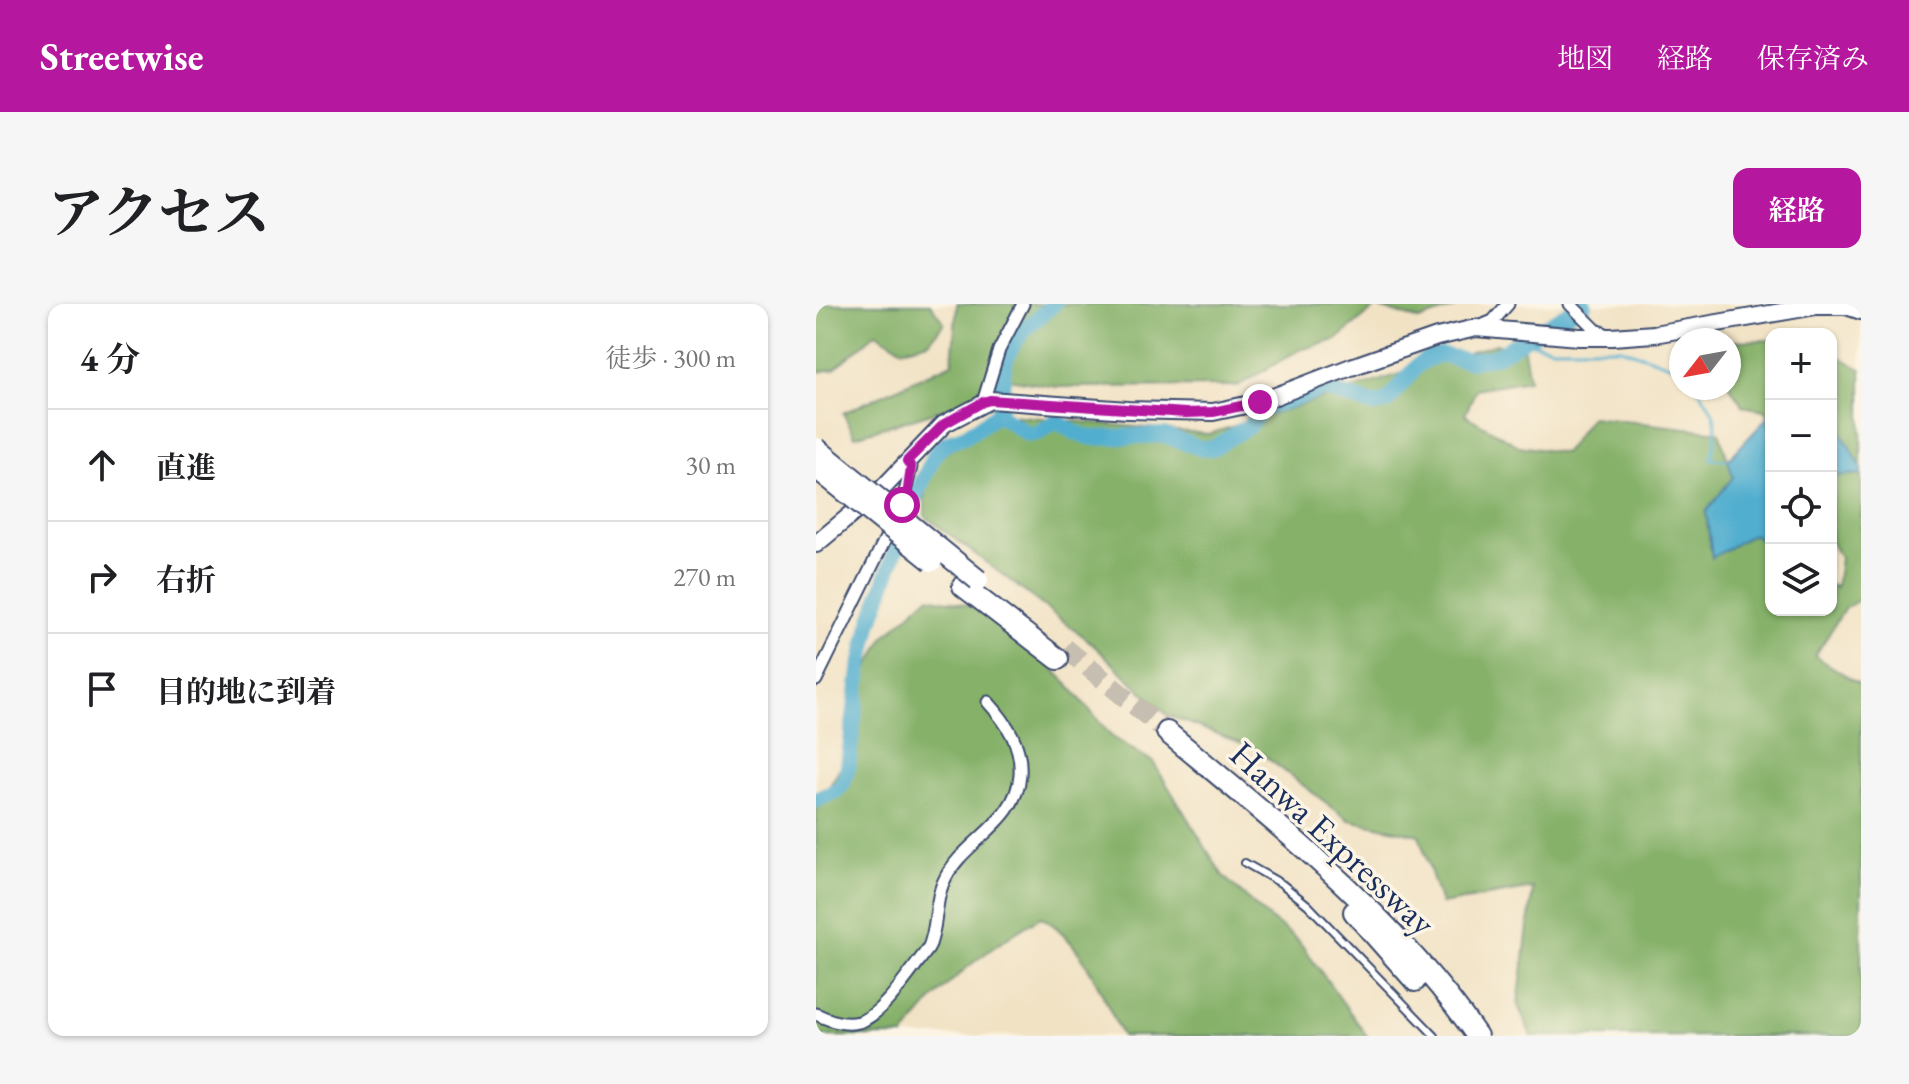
<!DOCTYPE html>
<html lang="ja">
<head>
<meta charset="utf-8">
<style>
  :root { --surface:#fff; --page:#f6f6f6; --text:#202124; --muted:#757577; --line:#e0e0e0; --accent:#b5179e }
  body { margin:0; font-family:"EB Garamond","Noto Serif JP",serif; background:var(--page); color:var(--text) }
  .controls { position:absolute; right:24px; top:24px; display:grid; overflow:hidden; border-radius:16px; box-shadow:0 2px 6px #0004 }
  .controls button { width:72px; height:72px; display:grid; place-items:center; padding:0; border:0; border-bottom:2px solid var(--line); background:var(--surface); color:var(--text); font:40px sans-serif }
  .compass { position:absolute; left:853px; top:24px; width:72px; height:72px; border-radius:50%; background:var(--surface); box-shadow:0 2px 6px #0004; rotate:239deg }
  .stop { position:absolute; width:24px; height:24px; margin:-18px; border:6px solid #b5179e; border-radius:50%; background:#fff }
  .stop.end { background:#b5179e; border-color:#fff; box-shadow:0 2px 8px #0008 }
  .list { margin:0; padding:0; list-style:none }
  h2 { display:flex; justify-content:space-between; align-items:center; height:104px; margin:0; padding:0 32px; font-size:34px }
  h2 small { font-size:26px; font-weight:400; color:var(--muted) }
  .list li { display:grid; grid-template-columns:52px 1fr auto; gap:24px; align-items:center; box-sizing:border-box; height:112px; padding:0 32px; border-top:2px solid var(--line) }
  .list b { display:block; font-size:30px; white-space:nowrap }
  .list em { font-size:26px; font-style:normal; color:var(--muted) }
  .icon { flex:none; width:44px; height:44px; fill:none; stroke:currentColor; stroke-width:2; stroke-linecap:round; stroke-linejoin:round }
  .map { position:relative; flex:none; width:1045px; height:732px; overflow:hidden; border-radius:16px }
  header { display:flex; align-items:center; gap:48px; box-sizing:border-box; height:112px; padding:0 40px; background:var(--accent); color:#fff }
  header strong { font-size:38px }
  nav { display:flex; gap:44px; margin-inline-start:auto; font-size:28px }
  .intro { display:flex; align-items:center; justify-content:space-between; box-sizing:border-box; height:192px; padding:0 48px }
  h1 { margin:0; font-size:56px }
  .button { padding:20px 36px; border-radius:16px; background:var(--accent); color:#fff; font-size:28px; font-weight:700 }
  main { display:flex; gap:48px; padding:0 48px }
  aside { flex:1; background:var(--surface); border-radius:16px; box-shadow:0 2px 6px #0004 }
  .map>svg:first-child { display:block }
  .forest { fill:#85b169; stroke:#507064; stroke-width:2 }
  .water { fill:#51aecf; stroke:#366e96; stroke-width:2 }
  .lines { fill:none; stroke-linecap:round; stroke-linejoin:round }
  .stream { stroke:#51aecf; stroke-width:3 }
  .river { stroke:#51aecf; stroke-width:16 }
  .highway-tunnel { stroke:#c6beb0; stroke-width:20; stroke-dasharray:20 10; stroke-linecap:butt }
  .lane-casing { stroke:#3b4a6d; stroke-width:10 }
  .street-casing { stroke:#3b4a6d; stroke-width:15 }
  .secondary-casing { stroke:#3b4a6d; stroke-width:20 }
  .highway-casing { stroke:#3b4a6d; stroke-width:24 }
  .lane { stroke:#fff; stroke-width:6 }
  .street { stroke:#fff; stroke-width:11 }
  .secondary { stroke:#fff; stroke-width:16 }
  .highway { stroke:#fff; stroke-width:20 }
  .highway-bridge-casing { stroke:#3b4a6d; stroke-width:24; stroke-linecap:butt }
  .highway-bridge { stroke:#fff; stroke-width:20 }
  .route { stroke:#b5179e; stroke-width:10 }
  .labels { text-anchor:middle; dominant-baseline:central; stroke-width:7; stroke-linejoin:round; paint-order:stroke }
  .street-label { font-size:36px; fill:#1b2f5e; stroke:#fcf5e5 }
</style>
</head>
<body>
<header>
<strong>Streetwise</strong>
<nav><a>地図</a><a>経路</a><a>保存済み</a></nav>
</header>
<div class="intro"><h1>アクセス</h1><a class="button">経路</a></div>
<main>
<aside>
<h2>4 分<small>徒歩 · 300 m</small></h2>
<ul class="list">
<li><svg class="icon" aria-label="ahead" viewBox="0 0 24 24"><path d="M12 20V5M6 11l6-6 6 6"/></svg><div><b>直進</b></div><em>30 m</em></li>
<li><svg class="icon" aria-label="right" viewBox="0 0 24 24"><path d="M7 20v-9h11M14 6l5 5-5 5"/></svg><div><b>右折</b></div><em>270 m</em></li>
<li><svg class="icon" aria-label="arrive" viewBox="0 0 24 24"><path d="M6 21V4h12l-3 4 3 4H6"/></svg><div><b>目的地に到着</b></div></li>
</ul>
</aside>
<div class="map">
<svg width="1045" height="732" viewBox="0 0 1045 732">
  <rect width="100%" height="100%" fill="#fcf5e5"/>
  <filter id="ink" filterUnits="userSpaceOnUse"><feTurbulence type="fractalNoise" baseFrequency=".0125" numOctaves="2"/><feDisplacementMap in="SourceGraphic" scale="16" xChannelSelector="R" yChannelSelector="G"/><feConvolveMatrix kernelMatrix="1 2 1 2 8 2 1 2 1" color-interpolation-filters="sRGB"/></filter>
  <filter id="wash" filterUnits="userSpaceOnUse"><feTurbulence type="fractalNoise" baseFrequency=".006" numOctaves="4" result="noise"/><feDisplacementMap in="SourceGraphic" scale="32" xChannelSelector="R" yChannelSelector="G"/><feGaussianBlur stdDeviation="1.8" result="paint"/><feColorMatrix in="noise" values="0 0 0 0 0 0 0 0 0 0 0 0 0 0 0 0 0 1.4 0 .05"/><feComposite in="paint" operator="in"/></filter>
  <g filter="url(#wash)">
    <rect width="100%" height="100%" fill="#f1e2c4"/>
    <g class="forest">
      <polygon points="0,0 114,0 128,19 113,38 86,45 60,29 18,65 0,68"/>
      <polygon points="141,0 650,0 603,16 560,3 520,36 483,46 422,82 241,83 192,75 132,104 39,132 27,109 136,59"/>
      <polygon points="955,36 955,114 948,106 927,102 913,81 913,37"/>
      <polygon points="680,40 708,46 713,76 660,85 649,111 703,142 748,149 775,113 903,128 917,173 890,208 896,253 937,230 955,242 955,306 1015,306 1015,281 1020,284 1024,254 1015,237 1015,172 1045,170 1045,295 1029,304 999,352 1045,381 1045,732 715,732 702,701 717,584 625,600 603,531 533,516 438,444 351,411 271,335 109,212 109,164 184,110 393,130"/>
      <polygon points="1015,48 1045,65 1045,163 1022,123 1015,124"/>
      <path d="M112 293 152 301 189 317 250 378 295 432 337 458 407 572 448 610 482 636 551 732H306C287 692 265 634 225 613 171 645 123 680 88 732H0V506L34 447 36 394 68 333Z"/>
    </g>
    <g class="water">
      <polygon points="953,112 955,242 937,230 896,254 890,208 917,173 912,156"/>
      <polygon points="1022,123 1045,163 1045,170 1015,172 1015,124"/>
    </g>
    <g class="lines">
      <g class="stream">
        <polyline points="709,37 736,44 805,44 865,65"/>
        <path d="M881 84C903 112 903 121 895 155L912 156"/>
      </g>
      <g class="river">
        <polyline points="182,110 212,130 222,129 240,117 258,128 276,134 348,131 384,144 397,144 433,122 445,106 508,85 559,101 572,97 601,62 611,55 625,51 654,57 680,52 768,0"/>
        <path d="M0 496 20 487 27 480 32 463 44 366 54 321 95 202 120 148 131 139 150 132 182 110C188 93 185 76 189 59 195 34 219 16 238 0"/>
      </g>
    </g>
  </g>
  <g filter="url(#ink)">
    <g class="lines">
      <polyline class="highway-tunnel" points="249,344 351,428"/>
      <defs>
        <polyline id="lane" points="429,559 466,580 492,601 619,732"/>
        <g id="street">
          <polyline points="754,0 780,26 792,31"/>
          <polyline points="665,22 677,17 692,0"/>
          <polyline points="167,98 183,46 207,0"/>
          <polyline points="0,376 86,201 95,163 91,157"/>
          <path d="M0 710C13 716 28 722 43 718 67 711 96 665 112 645 122 624 118 600 127 579 145 536 201 521 204 470 206 441 191 419 172 398"/>
        </g>
        <polyline id="secondary" points="0,240 66,185 128,120 174,96 312,106 397,108 444,98 535,63 621,33 660,24 763,33 796,33 838,30 1000,2 1030,2 1045,7"/>
        <g id="highway">
          <polyline points="147,282 242,355"/>
          <path d="M351 428C462 521 578 612 661 732"/>
          <polyline points="538,608 599,677"/>
        </g>
      </defs>
      <use href="#lane" class="lane-casing"/>
      <use href="#street" class="street-casing"/>
      <use href="#secondary" class="secondary-casing"/>
      <use href="#highway" class="highway-casing"/>
      <use href="#lane" class="lane"/>
      <use href="#street" class="street"/>
      <use href="#secondary" class="secondary"/>
      <use href="#highway" class="highway"/>
      <defs>
        <g id="highway-bridge">
          <polyline points="0,144 162,276"/>
          <polyline points="0,164 116,257"/>
        </g>
      </defs>
      <use href="#highway-bridge" class="highway-bridge-casing"/>
      <use href="#highway-bridge" class="highway-bridge"/>
    </g>
  </g>
  <g class="lines" filter="url(#ink)">
    <polyline class="route" points="86,201 92,185 95,163 91,157 128,120 167,98 174,96 370,109 397,108 444,98"/>
  </g>
  <g class="labels">
    <g class="street-label">
      <text transform="translate(517 534) rotate(43)">Hanwa Expressway</text>
    </g>
  </g>
</svg>
<div class="controls">
<button>+</button>
<button>−</button>
<button><svg class="icon" aria-label="locate" viewBox="0 0 24 24"><circle cx="12" cy="12" r="6"/><path d="M12 2v4M12 18v4M2 12h4M18 12h4"/></svg></button>
<button><svg class="icon" aria-label="layers" viewBox="0 0 24 24"><path d="M12 4l9 5-9 5-9-5zM3 14l9 5 9-5"/></svg></button>
</div>
<svg class="compass" viewBox="-18 -18 36 36"><path d="M0-13l5 13h-10z" fill="#e53935"/><path d="M0 13l5-13h-10z" fill="#757577"/></svg>
<div class="stop" style="left:86px;top:201px"></div>
<div class="stop end" style="left:444px;top:98px"></div>
</div>
</main>
</body>
</html>
